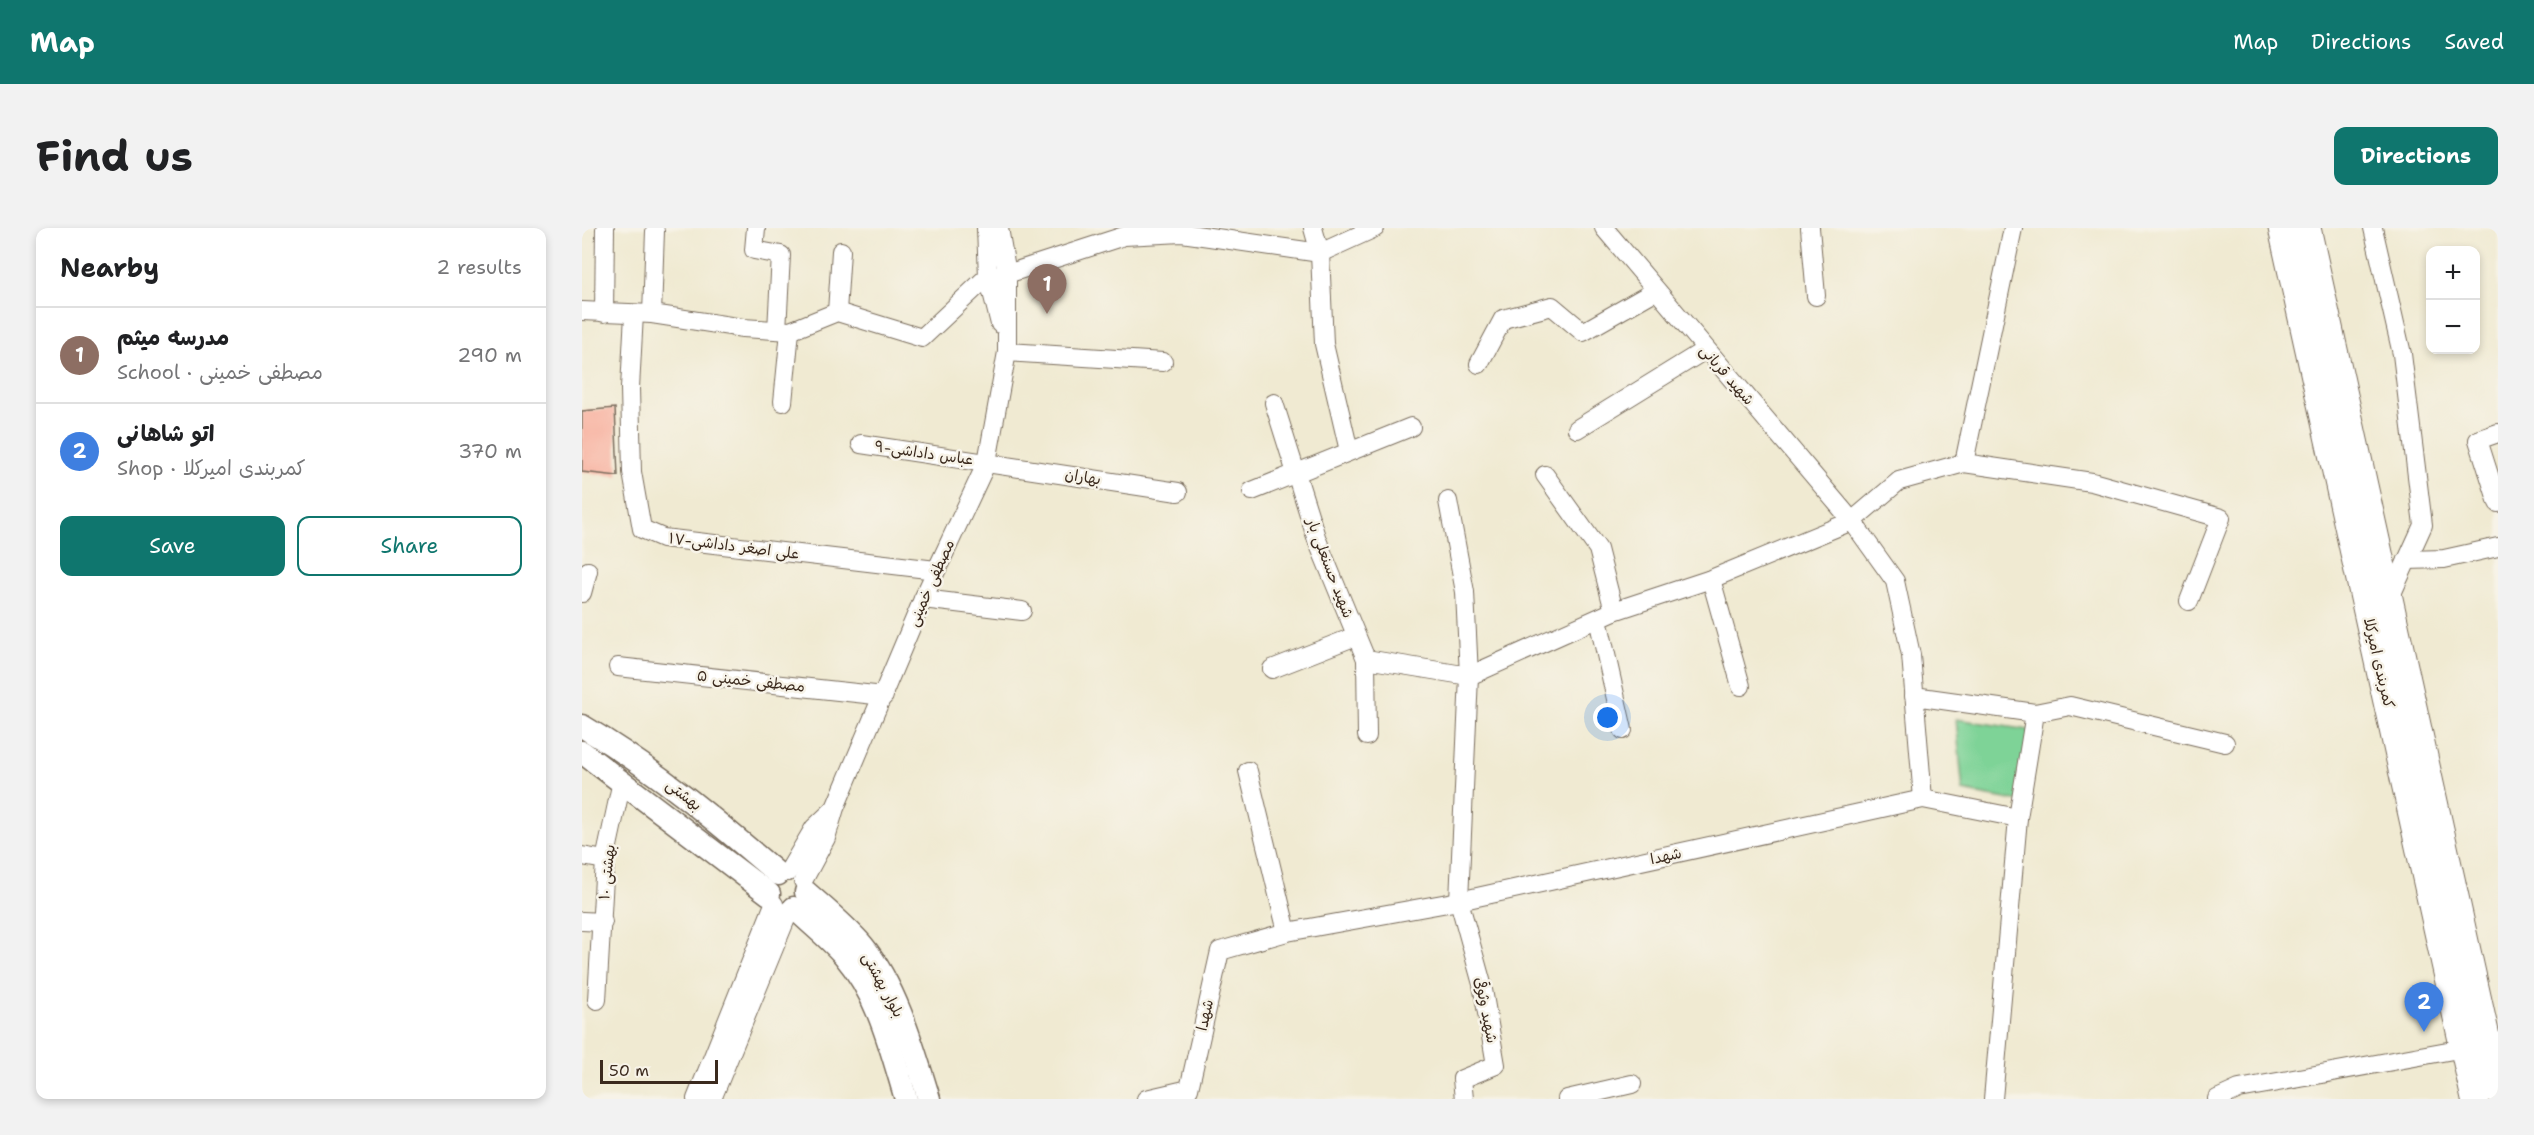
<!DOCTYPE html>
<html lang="en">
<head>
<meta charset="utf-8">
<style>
  :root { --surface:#fff; --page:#f2f2f2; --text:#202124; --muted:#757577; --line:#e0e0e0; --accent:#0f766e }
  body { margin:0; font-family:"Shantell Sans","Playpen Sans Arabic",sans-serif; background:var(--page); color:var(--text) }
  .controls { position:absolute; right:18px; top:18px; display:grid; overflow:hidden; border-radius:12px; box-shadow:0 3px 9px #0003 }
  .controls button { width:54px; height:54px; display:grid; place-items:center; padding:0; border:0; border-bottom:2px solid var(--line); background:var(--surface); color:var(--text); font:30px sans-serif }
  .scale { position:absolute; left:18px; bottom:15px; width:118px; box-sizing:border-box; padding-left:6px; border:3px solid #3b2a1e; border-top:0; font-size:16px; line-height:21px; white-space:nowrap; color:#3b2a1e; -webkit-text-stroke:4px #f7f3e8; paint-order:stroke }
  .you { position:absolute; left:1026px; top:490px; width:21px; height:21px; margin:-15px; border:4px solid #fff; border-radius:50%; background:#1a73e8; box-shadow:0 0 0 9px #1a73e833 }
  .badge { display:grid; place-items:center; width:39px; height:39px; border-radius:50%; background:var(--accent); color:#fff; font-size:20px; font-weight:700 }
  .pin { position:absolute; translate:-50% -50px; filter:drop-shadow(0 2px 3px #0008) }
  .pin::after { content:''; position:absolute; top:32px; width:21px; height:18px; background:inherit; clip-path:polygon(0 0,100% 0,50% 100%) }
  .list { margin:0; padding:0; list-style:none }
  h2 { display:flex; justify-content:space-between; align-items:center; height:78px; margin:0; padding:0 24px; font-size:26px }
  h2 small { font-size:20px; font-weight:400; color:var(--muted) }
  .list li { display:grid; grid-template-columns:39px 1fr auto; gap:18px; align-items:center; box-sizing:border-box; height:96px; padding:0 24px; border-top:2px solid var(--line) }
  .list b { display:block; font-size:22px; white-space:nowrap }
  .list p { margin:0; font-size:20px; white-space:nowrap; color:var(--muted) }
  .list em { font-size:20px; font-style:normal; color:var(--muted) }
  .actions { display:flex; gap:12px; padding:18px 24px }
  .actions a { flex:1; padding:14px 0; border:2px solid var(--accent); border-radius:12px; text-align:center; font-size:21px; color:var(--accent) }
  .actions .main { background:var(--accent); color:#fff }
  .map { position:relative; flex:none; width:1916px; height:871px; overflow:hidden; border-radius:12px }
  header { display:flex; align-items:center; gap:36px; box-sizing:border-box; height:84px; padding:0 30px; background:var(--accent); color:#fff }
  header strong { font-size:28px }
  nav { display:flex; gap:33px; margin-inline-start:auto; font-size:21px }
  .intro { display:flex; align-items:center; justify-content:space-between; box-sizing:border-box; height:144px; padding:0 36px }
  h1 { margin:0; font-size:42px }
  .button { padding:15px 27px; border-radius:12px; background:var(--accent); color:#fff; font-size:21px; font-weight:700 }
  main { display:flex; gap:36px; padding:0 36px }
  aside { flex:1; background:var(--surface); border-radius:12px; box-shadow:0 3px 9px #0003 }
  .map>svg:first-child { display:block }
  .green { fill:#7ed397; stroke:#5c7e5a; stroke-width:1.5 }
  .building { fill:#f8a895 }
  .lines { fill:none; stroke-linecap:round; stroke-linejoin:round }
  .minor-casing { stroke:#7a6d5d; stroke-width:20 }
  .major-casing { stroke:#7a6d5d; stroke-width:25 }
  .highway-casing { stroke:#7a6d5d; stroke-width:29 }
  .minor { stroke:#fff; stroke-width:18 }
  .major { stroke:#fff; stroke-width:22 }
  .highway { stroke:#fff; stroke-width:27 }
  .labels { text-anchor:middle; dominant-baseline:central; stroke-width:5; stroke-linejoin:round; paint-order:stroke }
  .street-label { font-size:15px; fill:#3b2a1e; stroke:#f7f3e8 }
</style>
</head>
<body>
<header>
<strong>Map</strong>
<nav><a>Map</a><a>Directions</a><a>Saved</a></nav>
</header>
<div class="intro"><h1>Find us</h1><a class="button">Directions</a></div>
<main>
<aside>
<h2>Nearby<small>2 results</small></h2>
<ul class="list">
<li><span class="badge" style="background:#8d6e63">1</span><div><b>مدرسه میثم</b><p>School · مصطفی خمینی</p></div><em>290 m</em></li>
<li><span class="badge" style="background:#3f7fe0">2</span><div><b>اتو شاهانی</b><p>Shop · کمربندی امیرکلا</p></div><em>370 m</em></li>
</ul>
<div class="actions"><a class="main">Save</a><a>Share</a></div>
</aside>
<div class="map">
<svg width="1916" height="871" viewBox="0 0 1916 871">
  <rect width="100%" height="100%" fill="#f7f3e8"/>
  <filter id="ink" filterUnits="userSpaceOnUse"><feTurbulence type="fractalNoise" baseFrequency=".0167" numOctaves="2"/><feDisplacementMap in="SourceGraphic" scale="12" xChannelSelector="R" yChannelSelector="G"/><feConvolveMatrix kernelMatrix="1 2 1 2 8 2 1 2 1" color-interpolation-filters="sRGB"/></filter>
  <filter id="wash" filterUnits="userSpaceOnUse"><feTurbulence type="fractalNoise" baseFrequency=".008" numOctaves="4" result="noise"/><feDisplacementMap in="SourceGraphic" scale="24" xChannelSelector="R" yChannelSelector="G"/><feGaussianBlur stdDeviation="1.35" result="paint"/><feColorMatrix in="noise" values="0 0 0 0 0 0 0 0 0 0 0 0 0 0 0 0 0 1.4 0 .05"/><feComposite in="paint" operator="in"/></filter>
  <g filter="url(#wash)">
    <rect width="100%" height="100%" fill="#f0ead2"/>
    <polygon class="green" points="1374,491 1454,503 1439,574 1381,563"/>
    <g id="blocks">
      <polygon class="building" points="33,180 36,248 0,244 0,183"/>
    </g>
  </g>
  <g filter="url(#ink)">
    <use href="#blocks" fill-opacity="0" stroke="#7a6d5d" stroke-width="1.5"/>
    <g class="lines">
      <defs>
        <g id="minor">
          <polyline points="174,0 172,22 199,27 195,102"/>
          <polyline points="404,0 406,48 418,96"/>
          <polyline points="731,0 738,25 742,116 767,223"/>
          <polyline points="1022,0 1270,293 1313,353 1329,427 1341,571"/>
          <polyline points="1228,0 1234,68"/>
          <polyline points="1791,0 1820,126 1841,297 1807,372"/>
          <polyline points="0,83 70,86 161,100 208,103 255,84 340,110 406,48 425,46 542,8 600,5 738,25 793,0"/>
          <polyline points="255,84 259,23"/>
          <polyline points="22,85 23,0"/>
          <polyline points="52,86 48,160 50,244 60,301 81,310 354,342"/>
          <polyline points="70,86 73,3"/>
          <polyline points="425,124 581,134"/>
          <polyline points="897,136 921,91 970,78 1001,104 1073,63"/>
          <polyline points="201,174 208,103"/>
          <polyline points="692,175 735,312 784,431 785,508"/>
          <polyline points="995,201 1123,122"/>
          <polyline points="1916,205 1896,212 1916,275"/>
          <polyline points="279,216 596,264"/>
          <polyline points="1382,235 1510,254 1639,290 1607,373"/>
          <polyline points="963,247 1016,321 1032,383"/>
          <polyline points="670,263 829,199"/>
          <polyline points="1825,332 1862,331 1916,319"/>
          <polyline points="1129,351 1159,458"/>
          <polyline points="0,365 6,343"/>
          <polyline points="341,371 440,383"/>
          <polyline points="1016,391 1041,502"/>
          <polyline points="784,431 887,448 883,364 866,273"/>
          <polyline points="36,439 302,468"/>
          <polyline points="690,441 774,408"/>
          <polyline points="1332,468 1453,485"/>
          <polyline points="666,543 705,704"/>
          <polyline points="1436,590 1453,485 1488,478 1643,515"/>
          <polyline points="0,628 23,632"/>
          <polyline points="206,644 232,600 252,581"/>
          <polyline points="221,653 244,610 253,580 341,371 405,234 425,124 425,46 417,0"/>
          <polyline points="0,693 21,694"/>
          <polyline points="15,772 23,632 40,553"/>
          <polyline points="114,871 192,676"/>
          <polyline points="130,871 208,681"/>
          <polyline points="564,871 607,861 638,723 705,704 877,673 1341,571 1436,590 1411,871"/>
          <polyline points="882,871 880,851 914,837 900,756 877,673 887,448 1032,383 1129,351 1270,293 1317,253 1382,235 1431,0"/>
          <polyline points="985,871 1050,856"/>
          <polyline points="1635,871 1657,861 1882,820"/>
        </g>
        <g id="major">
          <path d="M0 498C74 542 131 590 196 646"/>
          <polyline points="0,524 187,666"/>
          <path d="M224 664C243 681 264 698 281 718 314 758 332 822 347 871"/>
          <path d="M212 680C228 695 247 710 262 727 297 768 309 822 324 871"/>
        </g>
        <g id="highway">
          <polyline points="1700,0 1893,871"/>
          <polyline points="1725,0 1916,863"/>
        </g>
      </defs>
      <use href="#minor" class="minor-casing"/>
      <use href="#major" class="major-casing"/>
      <use href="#highway" class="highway-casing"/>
      <use href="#minor" class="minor"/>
      <use href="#major" class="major"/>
      <use href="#highway" class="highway"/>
    </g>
  </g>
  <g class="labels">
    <g class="street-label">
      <text transform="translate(1145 147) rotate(49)">شهید قربانی</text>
      <text transform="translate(342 225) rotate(8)">عباس داداشی-۹</text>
      <text transform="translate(501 249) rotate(9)">بهاران</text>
      <text transform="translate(152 318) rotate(7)">علی اصغر داداشی-۱۷</text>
      <text transform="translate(748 340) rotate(69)">شهید حسنعلی بار</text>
      <text transform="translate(349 355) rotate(-66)">مصطفی خمینی</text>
      <text transform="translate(1797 435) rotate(77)">کمربندی امیرکلا</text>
      <text transform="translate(169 453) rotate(6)">مصطفی خمینی ۵</text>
      <text transform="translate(102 567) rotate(38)">بهشتی</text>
      <text transform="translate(1084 628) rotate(-12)">شهدا</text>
      <text transform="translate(25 644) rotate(-84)">بهشتی ۱۰</text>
      <text transform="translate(301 757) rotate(62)">بلوار بهشتی</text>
      <text transform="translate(904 782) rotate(79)">شهید وثوقی</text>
      <text transform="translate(623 787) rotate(-77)">شهدا</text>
    </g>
  </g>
</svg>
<div class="controls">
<button>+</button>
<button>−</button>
</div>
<div class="scale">50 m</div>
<div class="you"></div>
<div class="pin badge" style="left:465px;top:86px;background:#8d6e63">1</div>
<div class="pin badge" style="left:1842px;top:804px;background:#3f7fe0">2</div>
</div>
</main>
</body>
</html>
